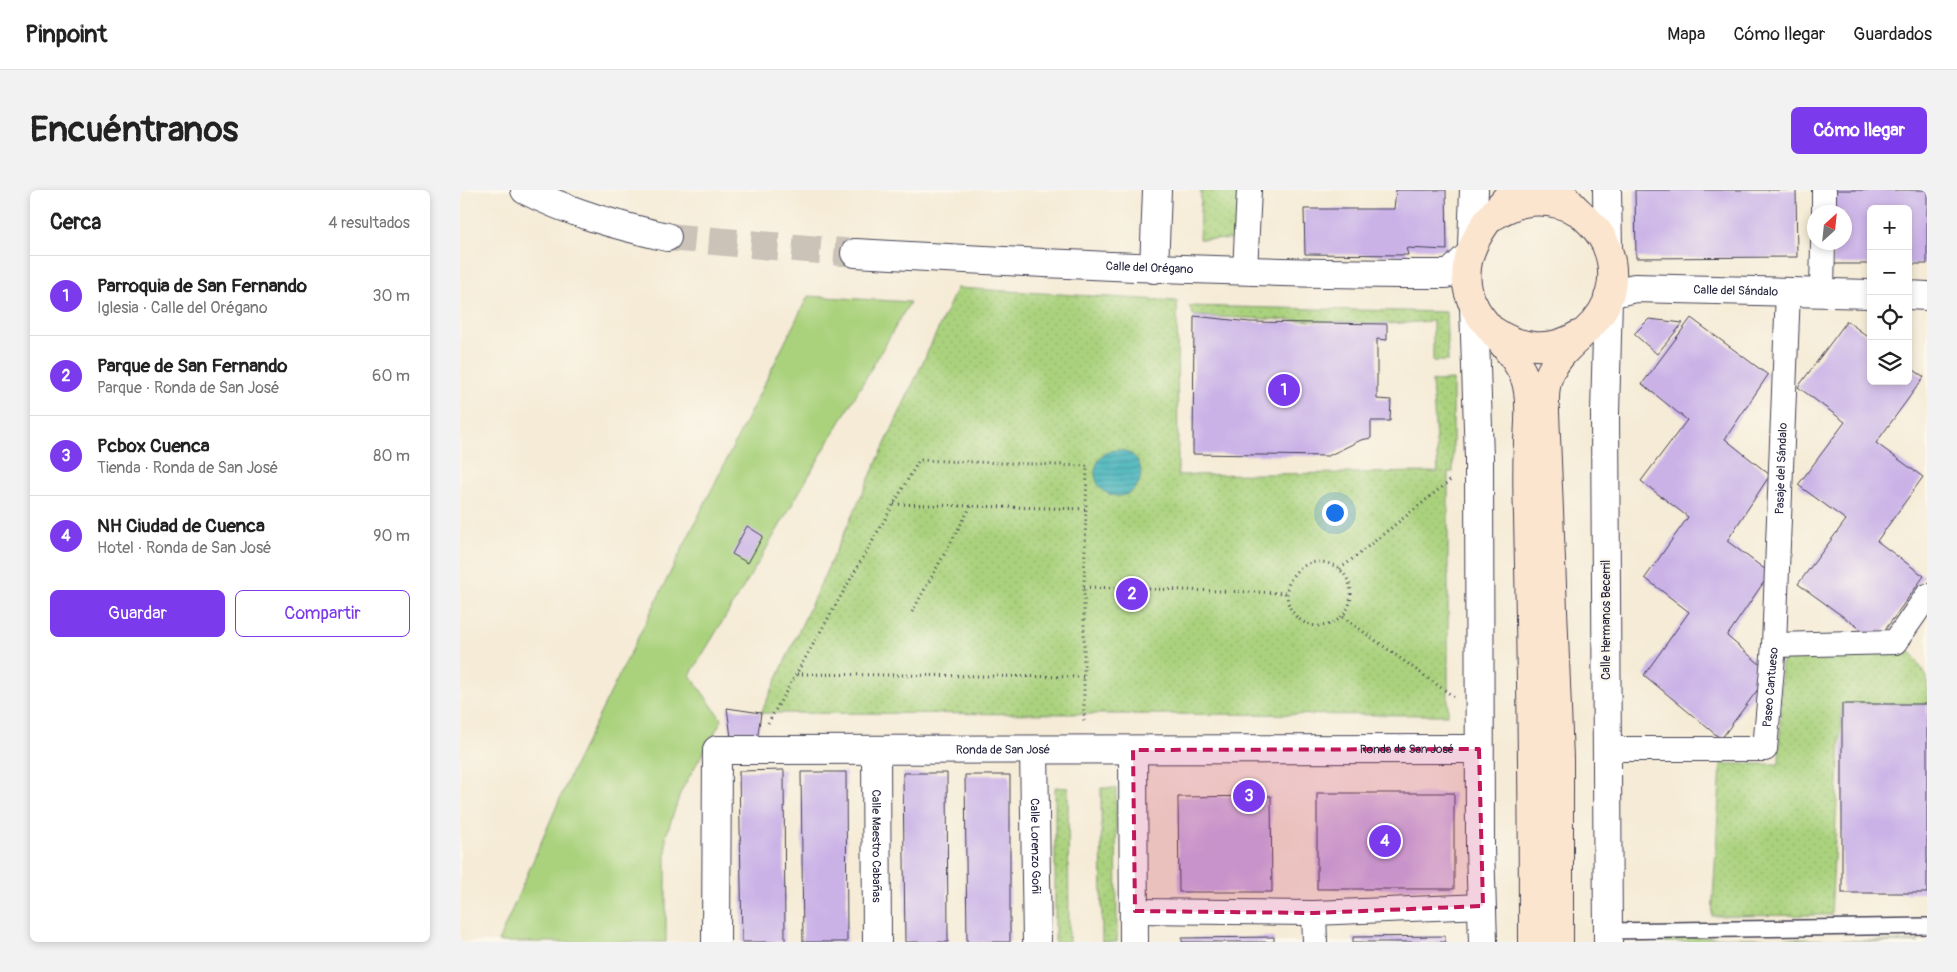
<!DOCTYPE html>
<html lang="es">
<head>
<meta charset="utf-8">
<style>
  :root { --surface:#fff; --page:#f2f2f2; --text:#222; --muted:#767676; --line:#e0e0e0; --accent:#7c3aed }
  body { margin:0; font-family:Pangolin,sans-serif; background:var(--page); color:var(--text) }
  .controls { position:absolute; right:15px; top:15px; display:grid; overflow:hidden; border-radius:8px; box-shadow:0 2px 8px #0003 }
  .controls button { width:45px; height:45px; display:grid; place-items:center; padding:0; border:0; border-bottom:1px solid var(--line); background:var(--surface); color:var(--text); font:25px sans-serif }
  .compass { position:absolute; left:1347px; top:15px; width:45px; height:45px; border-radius:50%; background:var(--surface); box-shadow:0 2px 8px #0003; rotate:27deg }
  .you { position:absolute; left:874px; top:322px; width:18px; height:18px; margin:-12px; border:4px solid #fff; border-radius:50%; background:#1a73e8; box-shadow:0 0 0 8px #1a73e833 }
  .badge { display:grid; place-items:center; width:32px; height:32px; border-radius:50%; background:var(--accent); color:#fff; font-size:16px; font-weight:700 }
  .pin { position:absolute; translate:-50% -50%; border:2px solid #fff; box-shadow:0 1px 5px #0006 }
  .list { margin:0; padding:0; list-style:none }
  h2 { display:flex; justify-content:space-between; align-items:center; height:65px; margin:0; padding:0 20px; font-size:21px }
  h2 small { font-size:16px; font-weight:400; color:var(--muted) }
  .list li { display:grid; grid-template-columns:32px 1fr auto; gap:15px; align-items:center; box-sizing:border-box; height:80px; padding:0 20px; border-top:1px solid var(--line) }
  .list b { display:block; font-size:19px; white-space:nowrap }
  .list p { margin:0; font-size:16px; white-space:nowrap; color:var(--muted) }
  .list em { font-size:16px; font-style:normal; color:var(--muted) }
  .actions { display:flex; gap:10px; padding:15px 20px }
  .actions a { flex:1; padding:11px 0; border:1px solid var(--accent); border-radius:8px; text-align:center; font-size:18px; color:var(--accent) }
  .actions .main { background:var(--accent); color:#fff }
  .icon { flex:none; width:28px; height:28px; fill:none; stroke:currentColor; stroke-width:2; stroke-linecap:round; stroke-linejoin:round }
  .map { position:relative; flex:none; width:1467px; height:752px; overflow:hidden; border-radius:8px }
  header { display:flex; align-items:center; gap:30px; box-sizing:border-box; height:70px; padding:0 25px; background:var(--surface); border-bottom:1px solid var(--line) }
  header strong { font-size:24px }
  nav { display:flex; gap:28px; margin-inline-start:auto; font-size:18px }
  .intro { display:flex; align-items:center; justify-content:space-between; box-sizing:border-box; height:120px; padding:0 30px }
  h1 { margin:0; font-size:35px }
  .button { padding:12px 22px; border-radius:8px; background:var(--accent); color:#fff; font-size:18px; font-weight:700 }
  main { display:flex; gap:30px; padding:0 30px }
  aside { flex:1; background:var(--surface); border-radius:8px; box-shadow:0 2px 8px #0003 }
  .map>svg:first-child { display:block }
  .grass { fill:#aad27d; stroke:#667a5c }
  .park { fill:url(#park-dots); stroke:#667a5c }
  .water { fill:url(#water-rules); stroke:#336b7b }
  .building { fill:#cab2e7 }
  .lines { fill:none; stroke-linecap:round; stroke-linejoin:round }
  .minor-tunnel { stroke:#cbc3b7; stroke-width:28; stroke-dasharray:28 14; stroke-linecap:butt }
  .service-casing { stroke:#424052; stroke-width:18 }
  .pedestrian-casing { stroke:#424052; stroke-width:26 }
  .minor-casing { stroke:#424052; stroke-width:30 }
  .secondary-casing { stroke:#424052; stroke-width:30 }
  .path { stroke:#424052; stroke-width:3; stroke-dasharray:1 4; stroke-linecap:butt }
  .service { stroke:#fff; stroke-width:15 }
  .pedestrian { stroke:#fff; stroke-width:24 }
  .minor { stroke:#fff; stroke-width:28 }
  .secondary { stroke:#fce5cf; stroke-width:28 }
  .marked { fill:#c2185b; fill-opacity:0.2; stroke:#c2185b; stroke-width:4; stroke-dasharray:10 6; stroke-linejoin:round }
  .labels { text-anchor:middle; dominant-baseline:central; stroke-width:4.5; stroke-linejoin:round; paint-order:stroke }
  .street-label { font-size:12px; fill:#22223b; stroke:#fbf7ec }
</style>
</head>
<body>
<header>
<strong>Pinpoint</strong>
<nav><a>Mapa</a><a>Cómo llegar</a><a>Guardados</a></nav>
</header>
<div class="intro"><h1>Encuéntranos</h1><a class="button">Cómo llegar</a></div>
<main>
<aside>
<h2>Cerca<small>4 resultados</small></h2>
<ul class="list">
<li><span class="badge">1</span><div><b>Parroquia de San Fernando</b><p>Iglesia · Calle del Orégano</p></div><em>30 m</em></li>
<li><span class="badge">2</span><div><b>Parque de San Fernando</b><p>Parque · Ronda de San José</p></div><em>60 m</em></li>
<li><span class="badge">3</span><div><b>Pcbox Cuenca</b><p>Tienda · Ronda de San José</p></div><em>80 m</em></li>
<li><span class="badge">4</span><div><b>NH Ciudad de Cuenca</b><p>Hotel · Ronda de San José</p></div><em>90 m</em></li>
</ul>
<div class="actions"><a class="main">Guardar</a><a>Compartir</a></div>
</aside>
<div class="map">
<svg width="1467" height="752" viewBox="0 0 1467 752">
  <defs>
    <pattern id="park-dots" width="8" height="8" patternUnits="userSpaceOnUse" patternTransform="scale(1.25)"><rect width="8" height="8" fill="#aad27d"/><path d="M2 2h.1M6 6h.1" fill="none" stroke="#92b46d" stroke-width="1.8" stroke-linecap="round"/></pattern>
    <pattern id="water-rules" width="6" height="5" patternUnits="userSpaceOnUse" patternTransform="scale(1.25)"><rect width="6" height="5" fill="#44b4bb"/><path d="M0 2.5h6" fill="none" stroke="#389299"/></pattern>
  </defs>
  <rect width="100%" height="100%" fill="#fbf7ec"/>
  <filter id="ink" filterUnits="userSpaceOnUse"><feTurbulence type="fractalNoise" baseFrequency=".02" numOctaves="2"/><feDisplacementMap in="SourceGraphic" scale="10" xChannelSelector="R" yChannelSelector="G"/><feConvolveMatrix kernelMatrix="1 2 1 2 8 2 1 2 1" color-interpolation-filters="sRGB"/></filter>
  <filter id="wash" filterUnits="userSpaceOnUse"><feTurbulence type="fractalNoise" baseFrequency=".0096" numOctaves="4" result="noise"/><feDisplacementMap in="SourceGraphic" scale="20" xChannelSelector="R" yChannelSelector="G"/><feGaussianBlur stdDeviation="1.12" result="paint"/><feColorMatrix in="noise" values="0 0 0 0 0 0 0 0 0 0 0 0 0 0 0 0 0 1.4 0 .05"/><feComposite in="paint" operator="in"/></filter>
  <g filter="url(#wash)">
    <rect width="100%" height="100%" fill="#f5ebd6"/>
    <polygon class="grass" points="348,106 450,112 298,373 230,485 262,530 221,601 206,646 206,752 38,752 114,576"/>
    <g class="park">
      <polygon points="741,0 781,0 779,50 739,49"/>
      <polygon points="497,98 717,111 718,285 978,282 972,191 993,190 993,282 988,282 988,525 301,523"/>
      <polygon points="729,116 986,122 988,171 973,171 973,131 927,134 734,126"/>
      <polygon points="1451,462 1467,487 1467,514 1382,514 1371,725 1252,726 1261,574 1319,574 1322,463"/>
      <polygon points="595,597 608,598 609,752 595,752"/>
      <polygon points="641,598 656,598 657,752 642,752"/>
      <polygon points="1203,746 1459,752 1198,752"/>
    </g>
    <circle class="water" cx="658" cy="283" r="23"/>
    <g id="blocks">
      <g class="building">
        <polygon points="936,0 986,0 987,60 946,58 948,65 845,64 844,19 934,19"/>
        <polygon points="1175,0 1336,0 1337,67 1176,68"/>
        <polygon points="1371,0 1467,0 1467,74 1448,74 1448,19 1411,19 1411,74 1373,74 1372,52 1384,52 1384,22 1371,22"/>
        <polygon points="734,126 790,132 927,134 927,150 917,149 917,209 931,210 930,231 911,231 911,248 901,250 868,266 733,264"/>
        <polygon points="1231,128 1308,185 1265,249 1310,285 1267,351 1310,383 1267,446 1310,483 1261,549 1184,485 1229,422 1185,388 1228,327 1181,291 1227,230 1182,194"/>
        <polygon points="1189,129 1223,133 1197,164 1174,144"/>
        <polygon points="1387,131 1411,149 1411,191 1448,191 1448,176 1464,187 1416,253 1463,287 1417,351 1464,386 1417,451 1338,394 1386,330 1338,295 1385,232 1338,197"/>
        <polygon points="287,336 303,346 288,373 272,364"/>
        <rect x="1382" y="514" width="85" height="189"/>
        <polygon points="267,518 301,523 297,551 271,547"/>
        <polygon points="324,580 325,752 282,752 279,581"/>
        <polygon points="341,582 386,582 387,752 343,752"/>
        <polygon points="443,583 487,583 488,752 445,752"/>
        <polygon points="505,585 550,585 550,752 507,752"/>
        <rect x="857" y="603" width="137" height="96"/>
        <polygon points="811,606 812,702 719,702 718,607"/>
        <polygon points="985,746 985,752 893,752 893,747"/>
        <polygon points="814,747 814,752 722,752 722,748"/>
      </g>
    </g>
  </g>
  <g filter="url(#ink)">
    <use href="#blocks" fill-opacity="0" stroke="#424052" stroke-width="1"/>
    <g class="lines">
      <polyline class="minor-tunnel" points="207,47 395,63"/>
      <defs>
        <polyline id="service" points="1148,741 1467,736"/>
        <g id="pedestrian">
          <polyline points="1364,22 1364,0"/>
          <polyline points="785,81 789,0"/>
          <polyline points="1362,102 1363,52"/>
          <polyline points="1314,455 1435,452 1467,406"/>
          <path id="s1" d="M1147 559H1305L1314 455 1328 101"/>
          <polyline points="675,721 854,723 1023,716"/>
          <polyline points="854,723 855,752"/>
        </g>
        <g id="minor">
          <path d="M65 0C110 23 159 36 207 47"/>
          <polyline points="1147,0 1148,60"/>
          <polyline points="1012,55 1014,0"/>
          <path id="s2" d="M395 63C592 74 788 84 986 84L992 82 1009 65"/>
          <polyline points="694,79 697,0"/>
          <polyline points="1448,105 1467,106"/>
          <polyline points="1014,116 1019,268 1020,658 1023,752"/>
          <path id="s3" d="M416 560 417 752"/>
          <path id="s4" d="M574 560 577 752"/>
          <polyline points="673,560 674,752"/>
          <path id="s5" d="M256 752 257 560 1019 559"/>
          <path id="s6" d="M1148 752 1145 223 1148 108 1157 102 1175 98 1411 104"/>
        </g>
        <g id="secondary">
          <path d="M1054 0C1024 31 990 73 1015 118 1021 129 1031 139 1039 149 1049 162 1064 179 1067 196 1071 214 1069 232 1068 251 1067 275 1067 301 1068 326 1071 468 1073 610 1073 752"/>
          <path d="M1036 25C1062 7 1093 8 1120 23"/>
          <path d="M1034 141C1060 159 1091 162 1118 145"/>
          <path d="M1099 752V568L1085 222C1085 209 1084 194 1091 181 1101 160 1121 148 1136 130 1153 110 1157 80 1146 55 1136 32 1113 21 1100 0"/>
        </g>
      </defs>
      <use href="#service" class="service-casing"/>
      <use href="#pedestrian" class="pedestrian-casing"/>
      <use href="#minor" class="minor-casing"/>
      <use href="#secondary" class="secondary-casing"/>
      <g class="path">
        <polyline points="434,314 625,319"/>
        <circle cx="859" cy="404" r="32"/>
        <polyline points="880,379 992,289"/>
        <polyline points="624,397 826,403"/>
        <polyline points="452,422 511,316"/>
        <polyline points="883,427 994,507"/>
        <polyline points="337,484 624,487"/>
        <polyline points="308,533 459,270 627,276 624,397 624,533"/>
      </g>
      <use href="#service" class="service"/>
      <use href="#pedestrian" class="pedestrian"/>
      <use href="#minor" class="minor"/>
      <use href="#secondary" class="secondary"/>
    </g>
  </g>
  <path class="marked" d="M1019 559 1023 716 854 723 675 721 673 560Z"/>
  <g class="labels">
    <g class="street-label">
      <text stroke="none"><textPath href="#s2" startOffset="295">Calle del Orégano</textPath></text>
      <text stroke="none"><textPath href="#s6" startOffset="774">Calle del Sándalo</textPath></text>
      <text stroke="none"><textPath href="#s1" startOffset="439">Pasaje del Sándalo</textPath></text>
      <text transform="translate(1146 430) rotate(-90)">Calle Hermanos Becerril</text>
      <text stroke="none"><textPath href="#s1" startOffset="220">Paseo Cantueso</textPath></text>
      <text stroke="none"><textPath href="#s5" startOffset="882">Ronda de San José</textPath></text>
      <text stroke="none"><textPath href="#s5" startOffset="478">Ronda de San José</textPath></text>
      <text stroke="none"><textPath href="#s3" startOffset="96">Calle Maestro Cabañas</textPath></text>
      <text stroke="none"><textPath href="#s4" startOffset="96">Calle Lorenzo Goñi</textPath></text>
    </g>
  </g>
</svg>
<div class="controls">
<button>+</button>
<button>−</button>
<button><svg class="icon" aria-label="locate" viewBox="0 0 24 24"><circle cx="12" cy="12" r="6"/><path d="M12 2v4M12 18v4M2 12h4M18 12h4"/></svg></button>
<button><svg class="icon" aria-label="layers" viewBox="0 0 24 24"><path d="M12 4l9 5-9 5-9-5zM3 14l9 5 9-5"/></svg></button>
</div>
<svg class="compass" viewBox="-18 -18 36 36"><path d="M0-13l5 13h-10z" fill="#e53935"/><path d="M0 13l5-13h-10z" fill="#767676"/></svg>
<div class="you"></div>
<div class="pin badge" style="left:824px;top:200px">1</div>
<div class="pin badge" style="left:672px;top:404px">2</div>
<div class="pin badge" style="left:789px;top:606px">3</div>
<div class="pin badge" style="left:925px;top:651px">4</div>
</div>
</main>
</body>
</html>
